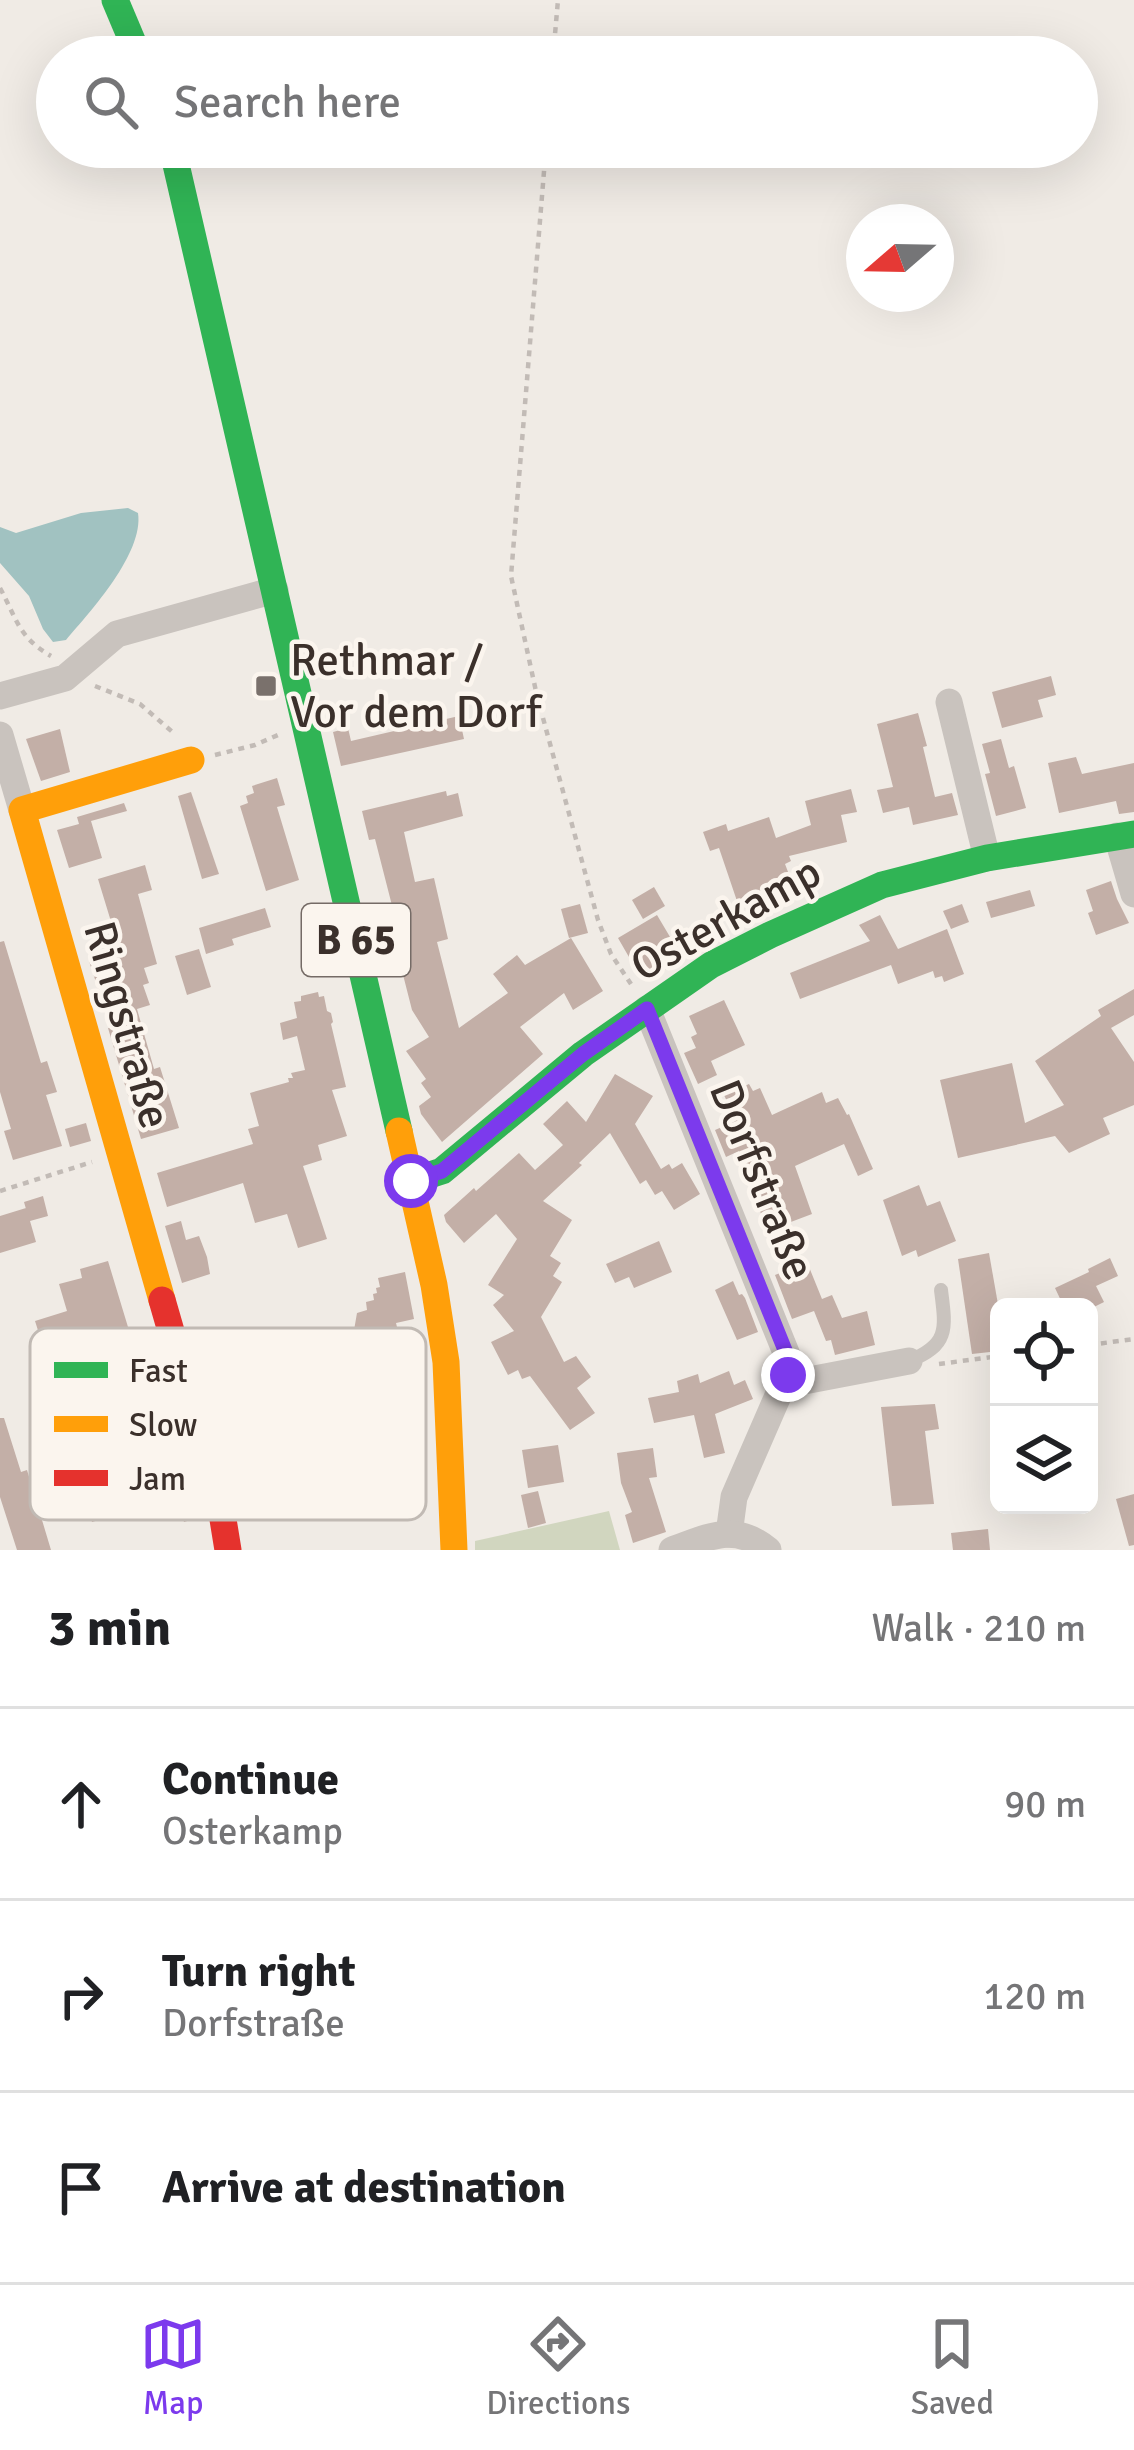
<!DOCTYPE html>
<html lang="en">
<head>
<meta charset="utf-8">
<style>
  :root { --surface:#fff; --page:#f6f6f6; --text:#202124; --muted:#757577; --line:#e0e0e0; --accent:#7c3aed }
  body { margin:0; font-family:Signika,sans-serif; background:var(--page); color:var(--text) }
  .controls { position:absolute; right:36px; bottom:36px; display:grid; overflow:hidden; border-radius:18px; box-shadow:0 12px 48px #0002 }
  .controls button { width:108px; height:108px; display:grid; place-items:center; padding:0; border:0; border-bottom:3px solid var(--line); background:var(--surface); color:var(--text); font:60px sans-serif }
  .compass { position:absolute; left:846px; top:204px; width:108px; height:108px; border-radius:50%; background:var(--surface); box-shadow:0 12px 48px #0002; rotate:250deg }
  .stop { position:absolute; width:36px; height:36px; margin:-27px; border:9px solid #7c3aed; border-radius:50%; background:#fff }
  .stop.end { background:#7c3aed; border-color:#fff; box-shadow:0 3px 12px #0008 }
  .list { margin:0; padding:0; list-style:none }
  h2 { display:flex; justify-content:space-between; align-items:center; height:156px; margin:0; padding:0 48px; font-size:51px }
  h2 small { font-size:39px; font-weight:400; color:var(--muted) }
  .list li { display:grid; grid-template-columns:78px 1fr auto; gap:36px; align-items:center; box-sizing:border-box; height:192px; padding:0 48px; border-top:3px solid var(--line) }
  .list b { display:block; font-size:45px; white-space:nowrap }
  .list p { margin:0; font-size:39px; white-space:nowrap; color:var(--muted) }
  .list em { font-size:39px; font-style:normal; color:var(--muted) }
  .icon { flex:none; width:66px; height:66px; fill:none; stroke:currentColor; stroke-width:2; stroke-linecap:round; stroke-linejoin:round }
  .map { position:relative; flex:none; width:1134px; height:1550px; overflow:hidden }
  .search { position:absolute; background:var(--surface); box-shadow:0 12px 48px #0002; left:36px; right:36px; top:36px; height:132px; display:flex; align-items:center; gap:30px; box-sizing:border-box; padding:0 42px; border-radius:66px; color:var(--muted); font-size:45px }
  .sheet { height:732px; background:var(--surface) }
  nav { display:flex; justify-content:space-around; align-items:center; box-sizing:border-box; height:168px; border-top:3px solid var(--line); background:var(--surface); font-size:33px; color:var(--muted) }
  nav a { display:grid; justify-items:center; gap:6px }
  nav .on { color:var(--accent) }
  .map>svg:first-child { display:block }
  .green { fill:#d1d6bf }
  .water { fill:#a1c2c1 }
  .building { fill:#c3afa7 }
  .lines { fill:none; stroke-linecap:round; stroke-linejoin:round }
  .path { stroke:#c2bbb6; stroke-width:4.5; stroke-dasharray:6 6; stroke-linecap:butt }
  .lane { stroke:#c9c3be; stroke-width:14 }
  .street { stroke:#c9c3be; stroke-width:27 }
  .fast { stroke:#30b455; stroke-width:27 }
  .slow { stroke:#ff9f0a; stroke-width:27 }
  .jam { stroke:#e5322d; stroke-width:27 }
  .route { stroke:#7c3aed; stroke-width:15 }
  .poi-dot { fill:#7a716c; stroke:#fbf5ee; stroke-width:4.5 }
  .labels { text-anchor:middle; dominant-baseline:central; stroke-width:9; stroke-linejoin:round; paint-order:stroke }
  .shield { fill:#fbf5ee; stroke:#756b66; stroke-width:3 }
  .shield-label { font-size:42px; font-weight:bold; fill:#3b302b }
  .poi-label { font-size:45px; fill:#3b302b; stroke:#fbf5ee; text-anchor:start }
  .street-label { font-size:45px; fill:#3b302b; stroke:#fbf5ee }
  .key { fill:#fbf5ee; stroke:#c1bab4; stroke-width:3 }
  .key-label { font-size:33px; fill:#3b302b }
</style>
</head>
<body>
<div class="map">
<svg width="1134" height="1550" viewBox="0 0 1134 1550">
  <rect width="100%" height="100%" fill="#f0ebe5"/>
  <polygon class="green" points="609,1511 620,1550 475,1550 475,1541"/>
  <path class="water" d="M128 508 138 513C144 553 91 611 66 640L53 642 43 629 29 596 0 563V527L16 533 81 513Z"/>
  <g class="building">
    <polygon points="1051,676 1056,695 1038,700 1043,717 1002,728 992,692"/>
    <polygon points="918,713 927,746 923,747 935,797 952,793 958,815 913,825 909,807 883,813 877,790 893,787 877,724"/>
    <polygon points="459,716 464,739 341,766 333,732 348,728 351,741"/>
    <polygon points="60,729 70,772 41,781 26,739"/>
    <polygon points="1001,739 1009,768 1014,766 1026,808 996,816 985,774 990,773 982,744"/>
    <polygon points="1076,757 1082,774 1134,763 1134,812 1119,814 1116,801 1059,813 1048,763"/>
    <polygon points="277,778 285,805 277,807 299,880 266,891 240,806 248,803 246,796 254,793 252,786"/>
    <polygon points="851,789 857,812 841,815 847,842 789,856 791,861 785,864 793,885 738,904 719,848 710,851 703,832 726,824 728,831 769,817 776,838 811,825 805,801"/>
    <polygon points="446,791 447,796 458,793 463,816 404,832 415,882 434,878 448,939 437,942 459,1028 508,993 493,974 517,955 525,965 571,938 603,991 573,1010 564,993 520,1027 543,1054 442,1142 421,1114 419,1106 431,1097 421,1083 426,1079 406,1051 429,1037 412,1010 399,959 386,962 379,933 398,929 375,839 369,840 362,811"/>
    <polygon points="191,792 219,874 202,879 178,796"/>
    <polygon points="124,803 127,811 91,821 102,858 69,868 57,830 79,824 77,817"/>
    <polygon points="145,865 152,890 138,894 157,964 144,968 149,983 143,985 150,1005 137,1009 154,1069 160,1067 179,1128 141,1139 108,1028 111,1028 89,961 120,951 98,879"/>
    <polygon points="1111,881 1117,899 1129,923 1096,935 1088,913 1093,911 1086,890"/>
    <polygon points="654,887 665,906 643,919 632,900"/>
    <polygon points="1030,890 1035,906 991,918 986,902"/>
    <polygon points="580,904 588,933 569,938 561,909"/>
    <polygon points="962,904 969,922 951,929 943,911"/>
    <polygon points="265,908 271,927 232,939 234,945 206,954 199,928"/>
    <polygon points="657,915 676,947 664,955 671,966 650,979 643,967 637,971 618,938"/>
    <polygon points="880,915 898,949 947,929 964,974 944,982 942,976 935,978 933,971 898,984 891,965 800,999 790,973 870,941 859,925"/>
    <polygon points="4,941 41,1063 47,1061 57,1092 46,1095 62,1146 13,1160 4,1131 11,1129 0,1092 0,942"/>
    <polygon points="199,949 211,987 187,995 175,956"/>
    <polygon points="1134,989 1134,1015 1111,1028 1134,1062 1134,1105 1103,1118 1110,1134 1069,1153 1055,1136 958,1158 940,1080 1012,1063 1025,1123 1064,1105 1035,1061 1101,1016 1098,1010"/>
    <polygon points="318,992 319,997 324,996 327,1011 331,1013 333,1022 331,1024 346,1087 332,1090 347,1136 318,1145 322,1160 303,1166 327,1239 298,1248 287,1214 255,1223 243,1183 167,1207 157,1173 253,1144 248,1129 259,1126 250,1093 289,1082 288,1078 293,1078 291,1073 305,1070 297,1036 283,1040 280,1023 297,1018 294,1002 301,1001 301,996"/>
    <polygon points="724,1000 745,1045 711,1061 717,1075 698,1084 684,1053 696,1048 691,1037 697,1034 689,1016"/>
    <polygon points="615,1074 653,1096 635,1124 661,1169 669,1164 672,1169 682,1163 700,1194 674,1210 662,1191 655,1195 646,1180 640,1184 610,1133 579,1163 582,1165 543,1201 572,1220 550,1256 561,1263 553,1276 562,1282 541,1317 564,1362 576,1356 591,1377 577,1388 595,1413 570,1430 530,1376 522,1379 518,1370 508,1375 491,1342 514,1331 493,1305 504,1295 488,1285 517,1239 496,1214 464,1243 446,1222 444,1215 474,1188 476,1191 519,1153 535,1170 563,1145 543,1124 567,1101 586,1122"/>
    <polygon points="749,1084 753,1091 760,1088 772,1115 822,1092 826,1103 838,1098 847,1115 849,1114 873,1169 858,1176 844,1144 795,1166 812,1214 767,1231 739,1151 726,1157 715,1130 736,1121 724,1095"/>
    <polygon points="86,1123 91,1141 70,1147 65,1129"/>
    <polygon points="919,1185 927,1206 940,1201 956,1241 918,1257 916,1250 902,1256 883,1200"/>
    <polygon points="43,1196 48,1216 30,1221 36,1242 0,1253 0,1216 26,1208 28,1216 24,1202"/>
    <polygon points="181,1221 186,1240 199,1236 207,1257 210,1274 182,1283 165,1226"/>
    <polygon points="659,1241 672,1272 634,1288 629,1277 615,1283 606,1264"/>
    <polygon points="989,1253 999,1310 999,1351 972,1354 958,1259"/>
    <polygon points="1110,1258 1118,1276 1096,1286 1094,1282 1104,1302 1094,1307 1064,1307 1055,1288 1089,1272 1088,1269"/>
    <polygon points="108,1261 128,1327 149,1335 132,1342 166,1453 182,1448 200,1517 184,1522 176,1497 132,1510 134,1515 117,1520 116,1515 92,1522 77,1478 138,1457 123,1408 94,1417 89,1401 70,1406 64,1389 39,1397 33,1380 52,1374 35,1321 67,1311 59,1284 82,1278 80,1269"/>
    <polygon points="807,1262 822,1299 832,1295 842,1318 867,1311 875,1345 835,1355 831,1340 826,1341 814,1311 792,1319 775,1275"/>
    <polygon points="405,1272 414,1319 396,1323 397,1327 390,1329 392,1340 372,1342 357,1383 338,1376 353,1336 357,1313 367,1310 366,1302 374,1300 373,1294 377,1293 376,1288 380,1287 378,1278"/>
    <polygon points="733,1281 739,1295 742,1294 745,1298 758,1332 737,1340 715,1290"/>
    <polygon points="729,1371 734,1385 745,1380 753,1399 715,1414 725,1453 704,1458 694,1415 654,1423 648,1398 679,1392 677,1381 698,1374 700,1383"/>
    <polygon points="935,1404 939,1429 925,1431 934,1504 892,1506 881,1407"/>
    <polygon points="0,1418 4,1418 21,1472 27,1470 51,1550 17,1550 0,1497"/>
    <polygon points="558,1445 564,1482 528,1488 522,1450"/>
    <polygon points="653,1448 657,1477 649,1478 666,1532 633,1543 625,1515 632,1512 621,1483 617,1453"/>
    <polygon points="538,1491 546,1523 528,1528 521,1495"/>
    <polygon points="1134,1494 1134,1545 1129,1546 1116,1499"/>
    <polygon points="988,1529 990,1550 953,1550 951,1533"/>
  </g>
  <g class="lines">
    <g class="path">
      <polyline points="553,57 558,0"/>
      <polyline points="546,147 511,576 537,696 598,920 611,954 631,984"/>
      <path d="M0 588C17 619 18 637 51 656"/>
      <polyline points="95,686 140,704 176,735"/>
      <polyline points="215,755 255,745 278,735"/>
      <polyline points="0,1191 92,1162"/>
      <polyline points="1089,1345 1134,1339"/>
      <polyline points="939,1364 999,1356"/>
    </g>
    <path class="lane" d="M909 1361C949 1345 946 1329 941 1290"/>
    <g class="street">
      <polyline points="0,696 65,678 117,634 275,590"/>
      <polyline points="949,702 987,858"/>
      <polyline points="0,735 22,810"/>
      <polyline points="1117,836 1134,894"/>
      <polyline points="647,1009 789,1360 787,1375 734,1497 729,1534"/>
      <polyline points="783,1385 909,1361"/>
      <path d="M672 1550C709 1537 734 1522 768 1550"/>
    </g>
    <g class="fast">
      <polyline points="115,0 139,57"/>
      <polyline points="172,147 399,1131"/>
      <polyline points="411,1181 442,1171 583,1054 711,965 770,935 882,885 987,858 1134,834"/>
    </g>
    <g class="slow">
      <polyline points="399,1131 434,1285 446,1362 454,1550"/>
      <polyline points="162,1300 22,810 191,760"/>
    </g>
    <polyline class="jam" points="162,1300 220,1501 228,1550"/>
  </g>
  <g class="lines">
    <polyline class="route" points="411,1181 442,1171 583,1054 647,1009 789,1360 788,1375"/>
  </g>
  <rect class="poi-dot" x="254" y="674" width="24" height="24" rx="6"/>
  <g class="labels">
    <rect class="shield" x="302" y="904" width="108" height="72" rx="9"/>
    <g class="shield-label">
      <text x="356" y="940">B 65</text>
    </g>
    <g class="poi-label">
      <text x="290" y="660">Rethmar /<tspan x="290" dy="52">Vor dem Dorf</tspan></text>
    </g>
    <g class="street-label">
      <text transform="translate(726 919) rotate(-29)">Osterkamp</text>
      <text transform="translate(127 1025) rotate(74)">Ringstraße</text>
      <text transform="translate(762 1180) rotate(68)">Dorfstraße</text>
    </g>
  </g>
  <rect x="30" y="1328" width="396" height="192" rx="18" class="key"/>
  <rect x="54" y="1362" width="54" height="16" fill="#30b455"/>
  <rect x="54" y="1416" width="54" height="16" fill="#ff9f0a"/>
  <rect x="54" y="1470" width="54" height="16" fill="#e5322d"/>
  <g class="key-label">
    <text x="129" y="1382">Fast</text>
    <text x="129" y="1436">Slow</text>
    <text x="129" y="1490">Jam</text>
  </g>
</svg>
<div class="controls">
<button><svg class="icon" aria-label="locate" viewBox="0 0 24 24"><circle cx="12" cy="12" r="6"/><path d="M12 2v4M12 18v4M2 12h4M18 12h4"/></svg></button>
<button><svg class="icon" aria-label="layers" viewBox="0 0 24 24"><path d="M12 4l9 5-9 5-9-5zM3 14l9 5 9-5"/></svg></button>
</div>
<svg class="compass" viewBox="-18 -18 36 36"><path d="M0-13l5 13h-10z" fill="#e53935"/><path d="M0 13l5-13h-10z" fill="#757577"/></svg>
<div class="stop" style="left:411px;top:1181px"></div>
<div class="stop end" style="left:788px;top:1375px"></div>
<div class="search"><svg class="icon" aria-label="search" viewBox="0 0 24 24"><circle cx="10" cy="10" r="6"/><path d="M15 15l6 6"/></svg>Search here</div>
</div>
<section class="sheet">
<h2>3 min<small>Walk · 210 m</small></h2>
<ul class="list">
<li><svg class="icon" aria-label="ahead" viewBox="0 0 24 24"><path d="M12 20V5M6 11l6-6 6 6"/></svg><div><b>Continue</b><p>Osterkamp</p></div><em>90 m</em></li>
<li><svg class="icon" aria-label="right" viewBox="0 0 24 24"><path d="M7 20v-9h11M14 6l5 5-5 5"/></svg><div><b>Turn right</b><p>Dorfstraße</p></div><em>120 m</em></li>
<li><svg class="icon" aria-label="arrive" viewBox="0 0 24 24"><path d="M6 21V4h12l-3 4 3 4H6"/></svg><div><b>Arrive at destination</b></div></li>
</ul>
</section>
<nav>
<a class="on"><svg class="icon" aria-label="map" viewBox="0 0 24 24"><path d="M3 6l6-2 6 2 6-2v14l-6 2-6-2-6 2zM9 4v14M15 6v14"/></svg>Map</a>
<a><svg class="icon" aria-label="directions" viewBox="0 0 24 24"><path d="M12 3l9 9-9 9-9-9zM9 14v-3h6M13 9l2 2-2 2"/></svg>Directions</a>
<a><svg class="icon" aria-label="saved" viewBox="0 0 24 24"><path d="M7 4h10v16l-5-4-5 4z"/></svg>Saved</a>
</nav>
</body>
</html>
